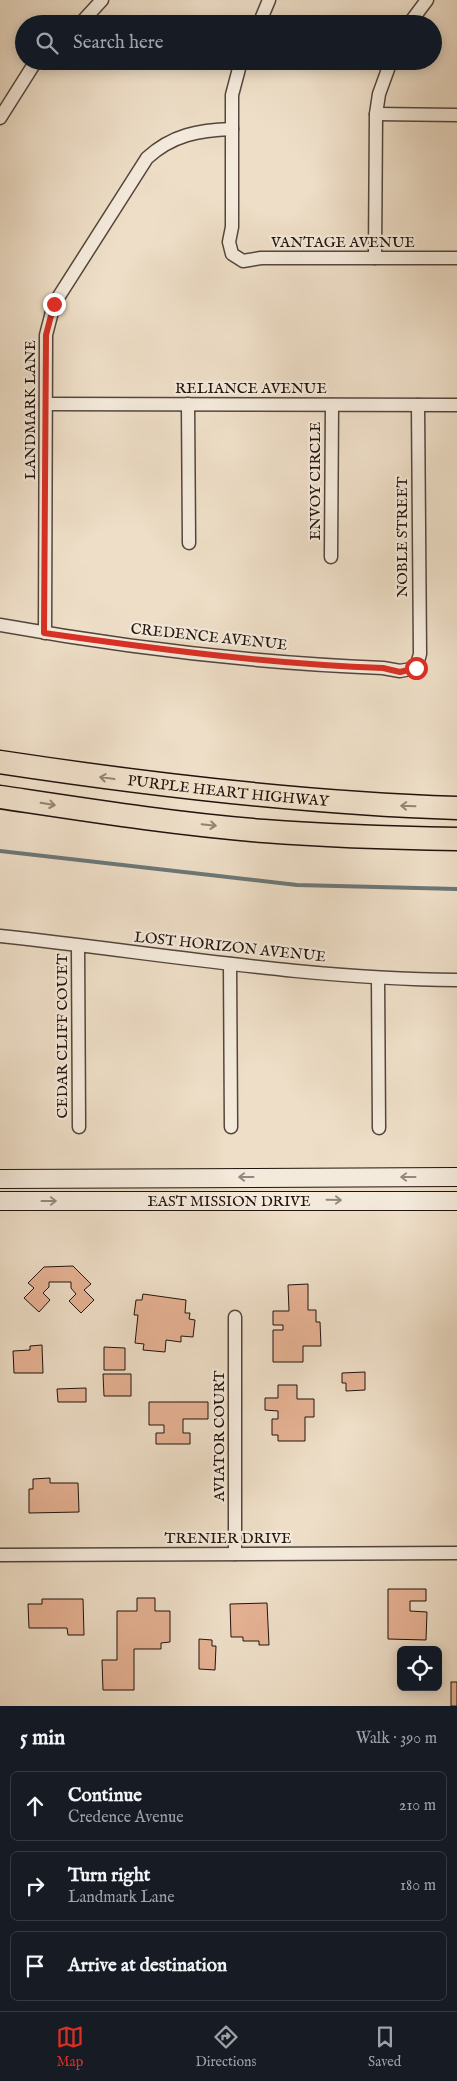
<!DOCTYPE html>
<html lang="en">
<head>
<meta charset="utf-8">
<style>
  :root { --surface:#171b24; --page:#242831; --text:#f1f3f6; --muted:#9ea1a6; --line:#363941; --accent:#d93025 }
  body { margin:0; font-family:"IM FELL English",serif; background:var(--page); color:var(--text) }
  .controls { position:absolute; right:15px; bottom:15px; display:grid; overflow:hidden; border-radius:8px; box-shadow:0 2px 12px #0003 }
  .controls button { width:45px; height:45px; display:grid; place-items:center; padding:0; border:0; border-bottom:1px solid var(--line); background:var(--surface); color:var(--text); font:25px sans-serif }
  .stop { position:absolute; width:15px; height:15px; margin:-11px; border:4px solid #d93025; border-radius:50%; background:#fff }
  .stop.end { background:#d93025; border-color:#fff; box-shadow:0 1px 5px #0008 }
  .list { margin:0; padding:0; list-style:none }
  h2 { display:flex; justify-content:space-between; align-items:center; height:65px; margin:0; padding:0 20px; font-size:21px }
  h2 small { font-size:16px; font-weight:400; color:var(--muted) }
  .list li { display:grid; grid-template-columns:32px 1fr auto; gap:15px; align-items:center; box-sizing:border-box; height:70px; margin:0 10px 10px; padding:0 10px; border:1px solid var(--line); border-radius:8px }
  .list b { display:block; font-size:19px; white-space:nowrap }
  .list p { margin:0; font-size:16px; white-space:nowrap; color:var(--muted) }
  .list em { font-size:16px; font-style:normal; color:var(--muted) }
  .icon { flex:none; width:28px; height:28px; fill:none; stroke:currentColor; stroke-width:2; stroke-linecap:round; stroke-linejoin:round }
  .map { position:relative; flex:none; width:457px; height:1706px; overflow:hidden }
  .search { position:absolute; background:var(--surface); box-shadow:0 2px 12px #0003; left:15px; right:15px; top:15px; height:55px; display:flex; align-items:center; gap:12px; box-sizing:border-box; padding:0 18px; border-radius:28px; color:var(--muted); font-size:19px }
  .sheet { height:305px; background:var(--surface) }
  nav { display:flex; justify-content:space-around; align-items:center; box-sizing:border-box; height:70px; border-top:1px solid var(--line); background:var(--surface); font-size:14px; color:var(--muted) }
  nav a { display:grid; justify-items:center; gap:2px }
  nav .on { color:var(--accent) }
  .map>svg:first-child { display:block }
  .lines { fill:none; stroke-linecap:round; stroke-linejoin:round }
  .stream { stroke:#6c7778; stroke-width:4 }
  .building { fill:#e6b294; stroke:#21130d }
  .street-casing { stroke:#54463c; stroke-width:15 }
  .secondary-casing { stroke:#21130d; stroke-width:20 }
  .highway-casing { stroke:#21130d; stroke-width:25 }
  .street { stroke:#f4eadb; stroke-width:12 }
  .secondary { stroke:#f4eadb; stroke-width:18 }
  .highway { stroke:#eedec7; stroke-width:22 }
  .oneway { stroke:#928373 }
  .oneway2 { stroke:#95897e }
  .route { stroke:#d93025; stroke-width:6 }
  .labels { text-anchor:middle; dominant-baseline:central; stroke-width:4.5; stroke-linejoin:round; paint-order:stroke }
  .street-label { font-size:15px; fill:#21130d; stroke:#f4eadb }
</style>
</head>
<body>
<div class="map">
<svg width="457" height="1706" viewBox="0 0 457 1706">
  <rect width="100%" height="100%" fill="#eedec7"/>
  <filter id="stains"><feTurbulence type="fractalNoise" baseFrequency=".004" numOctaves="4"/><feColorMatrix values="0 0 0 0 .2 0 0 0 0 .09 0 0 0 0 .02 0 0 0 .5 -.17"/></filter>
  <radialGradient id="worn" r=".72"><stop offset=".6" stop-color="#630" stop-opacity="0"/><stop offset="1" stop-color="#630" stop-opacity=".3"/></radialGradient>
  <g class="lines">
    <polyline class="stream" points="0,851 297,885 457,889"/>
  </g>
  <g class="building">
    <polygon points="73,1266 91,1284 84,1290 94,1300 81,1313 69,1301 76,1294 71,1288 71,1282 49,1282 49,1287 43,1293 50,1300 39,1312 24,1298 34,1288 28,1283 44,1267"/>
    <polygon points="308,1284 308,1310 316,1310 316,1322 320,1322 321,1346 303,1346 303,1362 273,1362 273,1330 283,1330 283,1325 273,1325 273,1311 289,1311 288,1285"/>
    <polygon points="143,1294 186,1300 185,1313 190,1313 189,1319 195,1320 193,1337 181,1336 181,1342 166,1340 165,1352 143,1350 144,1344 135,1343 138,1315 134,1315 136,1300 142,1300"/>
    <polygon points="42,1345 43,1373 14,1373 13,1351 30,1350 30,1346"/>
    <polygon points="104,1347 125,1348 125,1370 104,1370"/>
    <polygon points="365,1372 365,1390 346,1391 346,1383 342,1383 342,1373"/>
    <polygon points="103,1374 131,1374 131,1396 104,1396"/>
    <polygon points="278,1385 297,1385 297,1399 314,1399 314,1417 305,1417 305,1441 278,1441 278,1435 272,1435 272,1419 278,1419 278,1411 265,1410 265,1398 278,1398"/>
    <polygon points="86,1388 86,1402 58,1402 57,1389"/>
    <polygon points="149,1402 208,1402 208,1419 183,1419 183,1433 190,1433 190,1444 156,1444 156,1433 164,1433 164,1425 149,1425"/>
    <polygon points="50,1478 50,1483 78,1483 79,1512 29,1513 29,1489 33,1489 33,1479"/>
    <polygon points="388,1589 426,1589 426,1601 410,1601 410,1611 427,1612 426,1640 388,1639"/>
    <polygon points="137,1598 155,1598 155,1611 170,1611 170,1642 161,1643 161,1649 134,1649 134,1690 103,1690 102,1660 117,1660 117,1611 137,1611"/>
    <polygon points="42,1599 83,1599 84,1635 68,1635 67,1628 29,1628 28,1604 42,1604"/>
    <polygon points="267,1603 269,1645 259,1645 259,1641 243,1641 243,1637 231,1637 230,1604"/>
    <polygon points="199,1639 212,1640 212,1646 216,1646 215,1670 199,1669"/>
    <rect x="451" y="1682" width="6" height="24"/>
  </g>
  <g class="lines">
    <defs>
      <g id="street">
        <polyline points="80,24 102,0"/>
        <polyline points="259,24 269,0"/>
        <polyline points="409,24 427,0"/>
        <polyline points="241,61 232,95 232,227 229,242 232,254 243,261 261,258 457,258"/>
        <polyline points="376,114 457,115"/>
        <polyline points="0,118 36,61"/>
        <polyline points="375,258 376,114 379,94 391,61"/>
        <polyline points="46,404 457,405"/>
        <polyline points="188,404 189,543"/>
        <polyline points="331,557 332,405"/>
        <path d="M0 625C127 648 255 663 383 668L400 671 416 668 420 654 418 405"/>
        <path d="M45 633 46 335 54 304 147 158C172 135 199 130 232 129"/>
        <path d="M0 936C152 952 303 979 457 980"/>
        <polyline points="78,946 79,1127"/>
        <polyline points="230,964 231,1127"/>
        <polyline points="378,978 379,1128"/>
        <polyline points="235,1317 235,1554"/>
        <polyline points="0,1555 457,1553"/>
      </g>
      <g id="secondary">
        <polyline points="0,1179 457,1177"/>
        <path id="s1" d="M0 1201H457"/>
      </g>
      <g id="highway">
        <path id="s2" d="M0 762C152 785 303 803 457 808"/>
        <path d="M0 797C87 810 175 824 264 831 328 836 393 838 457 839"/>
      </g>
    </defs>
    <use href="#street" class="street-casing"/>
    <use href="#secondary" class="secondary-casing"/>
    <use href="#highway" class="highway-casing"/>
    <use href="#street" class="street"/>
    <use href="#secondary" class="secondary"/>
    <use href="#highway" class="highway"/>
  </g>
  <defs><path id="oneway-shaft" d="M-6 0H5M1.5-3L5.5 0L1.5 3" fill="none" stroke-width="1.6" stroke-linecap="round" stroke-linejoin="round" transform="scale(1.25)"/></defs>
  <g class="oneway">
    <use href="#oneway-shaft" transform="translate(107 778) rotate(-172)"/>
    <use href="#oneway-shaft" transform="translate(48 804) rotate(9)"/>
    <use href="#oneway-shaft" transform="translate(408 806) rotate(-178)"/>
    <use href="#oneway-shaft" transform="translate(209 825) rotate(6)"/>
  </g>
  <g class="oneway2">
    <use href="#oneway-shaft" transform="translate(246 1177) rotate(180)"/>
    <use href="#oneway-shaft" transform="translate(408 1177) rotate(180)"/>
    <use href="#oneway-shaft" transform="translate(334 1200) rotate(1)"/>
    <use href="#oneway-shaft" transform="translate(49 1201)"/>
  </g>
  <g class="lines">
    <path class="route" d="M54 304 46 335 44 633C157 649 269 664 383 668L400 672 416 668"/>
  </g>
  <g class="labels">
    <g class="street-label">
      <text x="343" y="242">VANTAGE AVENUE</text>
      <text x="251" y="388">RELIANCE AVENUE</text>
      <text transform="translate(30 410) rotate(-90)">LANDMARK LANE</text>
      <text transform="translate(315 481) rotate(-90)">ENVOY CIRCLE</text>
      <text transform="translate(402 537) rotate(-90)">NOBLE STREET</text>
      <text transform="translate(209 637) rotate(6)">CREDENCE AVENUE</text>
      <text stroke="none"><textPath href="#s2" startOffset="230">PURPLE HEART HIGHWAY</textPath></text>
      <text transform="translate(230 947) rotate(6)">LOST HORIZON AVENUE</text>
      <text transform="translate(62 1036) rotate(-90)">CEDAR CLIFF COUET</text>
      <text stroke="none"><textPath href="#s1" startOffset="229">EAST MISSION DRIVE</textPath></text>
      <text transform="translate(219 1436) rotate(-90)">AVIATOR COURT</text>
      <text x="228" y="1538">TRENIER DRIVE</text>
    </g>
  </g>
  <rect width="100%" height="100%" filter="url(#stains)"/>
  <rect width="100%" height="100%" fill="url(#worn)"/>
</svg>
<div class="controls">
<button><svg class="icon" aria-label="locate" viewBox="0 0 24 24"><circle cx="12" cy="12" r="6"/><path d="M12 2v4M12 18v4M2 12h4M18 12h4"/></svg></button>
</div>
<div class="stop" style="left:416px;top:668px"></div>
<div class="stop end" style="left:54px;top:304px"></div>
<div class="search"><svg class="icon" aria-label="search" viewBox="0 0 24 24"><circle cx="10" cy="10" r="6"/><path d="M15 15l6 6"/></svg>Search here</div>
</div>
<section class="sheet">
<h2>5 min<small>Walk · 390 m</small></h2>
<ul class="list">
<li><svg class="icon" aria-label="ahead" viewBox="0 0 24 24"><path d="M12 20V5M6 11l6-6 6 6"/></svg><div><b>Continue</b><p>Credence Avenue</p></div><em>210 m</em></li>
<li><svg class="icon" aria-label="right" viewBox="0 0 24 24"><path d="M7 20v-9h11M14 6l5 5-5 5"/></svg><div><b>Turn right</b><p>Landmark Lane</p></div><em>180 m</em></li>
<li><svg class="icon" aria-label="arrive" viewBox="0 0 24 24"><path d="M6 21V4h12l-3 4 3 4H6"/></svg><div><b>Arrive at destination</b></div></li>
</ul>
</section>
<nav>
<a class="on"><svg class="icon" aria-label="map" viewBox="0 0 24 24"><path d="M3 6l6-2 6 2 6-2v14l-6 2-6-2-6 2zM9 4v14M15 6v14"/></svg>Map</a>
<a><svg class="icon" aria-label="directions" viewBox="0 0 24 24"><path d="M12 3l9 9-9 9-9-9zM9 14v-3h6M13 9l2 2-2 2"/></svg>Directions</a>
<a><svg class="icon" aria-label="saved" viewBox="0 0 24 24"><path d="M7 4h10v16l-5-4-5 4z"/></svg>Saved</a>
</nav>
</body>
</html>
